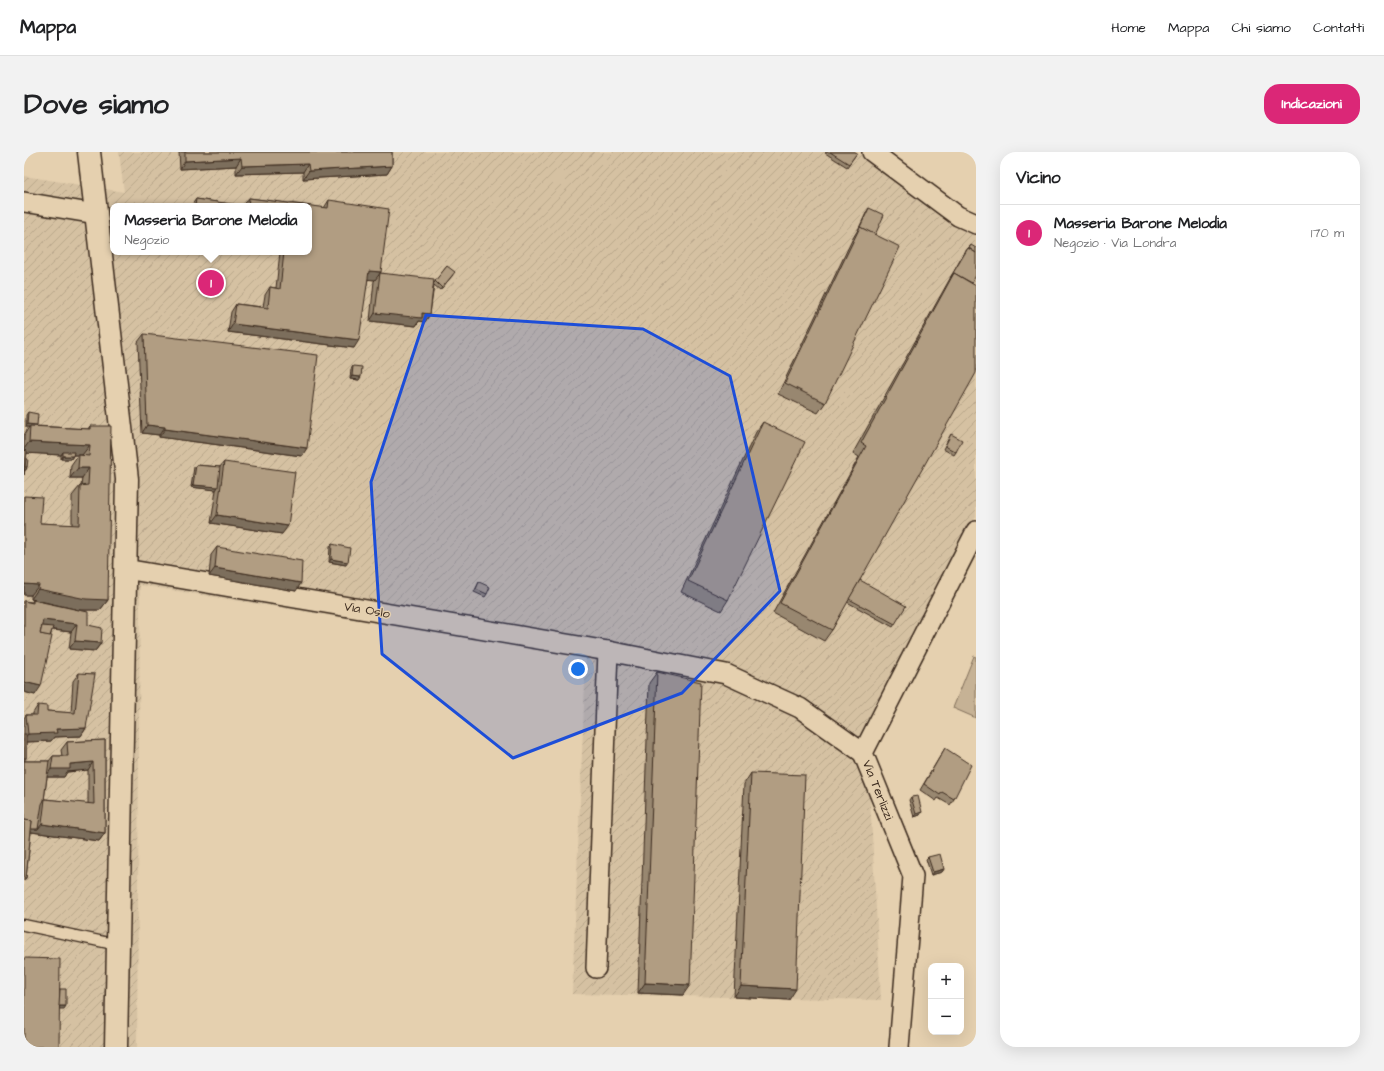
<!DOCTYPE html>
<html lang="it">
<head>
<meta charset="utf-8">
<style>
  :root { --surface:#fff; --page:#f2f2f2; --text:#202124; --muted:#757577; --line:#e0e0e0; --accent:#db2777 }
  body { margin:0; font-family:"Architects Daughter",sans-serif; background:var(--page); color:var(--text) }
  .controls { position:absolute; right:12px; bottom:12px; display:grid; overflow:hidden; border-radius:8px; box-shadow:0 4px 16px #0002 }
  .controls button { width:36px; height:36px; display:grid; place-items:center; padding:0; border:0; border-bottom:1px solid var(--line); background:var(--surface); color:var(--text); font:20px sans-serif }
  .you { position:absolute; left:554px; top:517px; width:14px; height:14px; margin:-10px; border:3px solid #fff; border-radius:50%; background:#1a73e8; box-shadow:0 0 0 6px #1a73e833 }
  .badge { display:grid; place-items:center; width:26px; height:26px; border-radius:50%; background:var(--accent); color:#fff; font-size:13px; font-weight:700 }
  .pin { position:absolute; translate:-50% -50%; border:2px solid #fff; box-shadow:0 1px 4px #0006 }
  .popup { position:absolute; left:86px; top:51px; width:202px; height:52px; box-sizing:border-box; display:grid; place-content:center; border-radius:8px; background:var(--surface); filter:drop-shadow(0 1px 3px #0005); font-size:13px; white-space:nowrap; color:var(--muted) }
  .popup b { font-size:15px; color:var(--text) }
  .popup::after { content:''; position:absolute; left:50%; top:100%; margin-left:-8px; border:8px solid transparent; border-top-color:var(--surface) }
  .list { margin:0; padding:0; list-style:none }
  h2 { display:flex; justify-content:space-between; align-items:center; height:52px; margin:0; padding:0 16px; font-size:17px }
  h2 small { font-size:13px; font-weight:400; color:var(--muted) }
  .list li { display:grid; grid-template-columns:26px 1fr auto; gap:12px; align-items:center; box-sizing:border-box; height:56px; padding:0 16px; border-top:1px solid var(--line) }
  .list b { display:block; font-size:15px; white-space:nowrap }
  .list p { margin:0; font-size:13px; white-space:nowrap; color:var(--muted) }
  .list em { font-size:13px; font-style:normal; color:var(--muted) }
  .map { position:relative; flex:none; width:952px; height:895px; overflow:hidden; border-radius:16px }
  header { display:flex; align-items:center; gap:24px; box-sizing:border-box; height:56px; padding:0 20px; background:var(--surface); border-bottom:1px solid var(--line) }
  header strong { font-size:19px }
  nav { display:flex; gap:22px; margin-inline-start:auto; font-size:14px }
  .intro { display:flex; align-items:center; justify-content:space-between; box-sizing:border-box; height:96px; padding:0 24px }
  h1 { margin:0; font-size:28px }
  .button { padding:10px 18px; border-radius:16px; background:var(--accent); color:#fff; font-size:14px; font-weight:700 }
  main { display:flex; gap:24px; padding:0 24px }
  aside { flex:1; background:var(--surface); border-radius:16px; box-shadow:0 4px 16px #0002 }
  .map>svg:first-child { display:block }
  .industrial { fill:url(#industrial-furrows); fill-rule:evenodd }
  .pitch { fill:#c6b295; stroke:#806e5a }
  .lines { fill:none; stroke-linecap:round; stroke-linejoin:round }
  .service-casing { stroke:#3b2a1e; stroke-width:13 }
  .minor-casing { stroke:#3b2a1e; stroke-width:22 }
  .tertiary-casing { stroke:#3b2a1e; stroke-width:25 }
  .service { stroke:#e5d0af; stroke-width:10 }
  .minor { stroke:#e5d0af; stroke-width:19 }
  .tertiary { stroke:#e5d0af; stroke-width:22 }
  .wall { fill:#988770; stroke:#3b2a1e; fill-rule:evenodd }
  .shaded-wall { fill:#7c6e5b; stroke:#3b2a1e }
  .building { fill:#b19d82; stroke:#3b2a1e }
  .marked { fill:#1d4ed8; fill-opacity:0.2; stroke:#1d4ed8; stroke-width:3; stroke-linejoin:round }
  .labels { text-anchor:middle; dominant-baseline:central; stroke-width:3; stroke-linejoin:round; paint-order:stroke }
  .street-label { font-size:13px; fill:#3b2a1e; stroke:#e5d0af }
</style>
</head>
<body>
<header>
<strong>Mappa</strong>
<nav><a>Home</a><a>Mappa</a><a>Chi siamo</a><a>Contatti</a></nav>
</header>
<div class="intro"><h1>Dove siamo</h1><a class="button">Indicazioni</a></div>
<main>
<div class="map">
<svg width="952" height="895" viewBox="0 0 952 895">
  <defs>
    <pattern id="industrial-furrows" width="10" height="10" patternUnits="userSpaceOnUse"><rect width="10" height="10" fill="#d5c1a2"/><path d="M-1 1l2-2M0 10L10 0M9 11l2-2" fill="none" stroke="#b8a68b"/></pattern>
  </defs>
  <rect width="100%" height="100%" fill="#e5d0af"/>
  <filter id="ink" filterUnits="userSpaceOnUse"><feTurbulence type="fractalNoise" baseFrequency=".025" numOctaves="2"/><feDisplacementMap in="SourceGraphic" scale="8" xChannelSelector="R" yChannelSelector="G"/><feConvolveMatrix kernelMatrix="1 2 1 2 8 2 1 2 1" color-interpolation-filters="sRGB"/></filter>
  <g filter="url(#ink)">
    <path class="industrial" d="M95 0H832L842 7 927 73 952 84V364L842 573 857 848 548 842 562 505 116 433 113 895H0V24L100 40ZM89 54H285V100H89Z"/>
    <polygon class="pitch" points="950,504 952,505 952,566 929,556"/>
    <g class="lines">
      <defs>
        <polyline id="service" points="0,773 94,793"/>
        <g id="minor">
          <polyline points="848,0 934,64 952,72"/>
          <polyline points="0,50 72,62"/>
          <polyline points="101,417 584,499 702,522 776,556 839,601"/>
          <polyline points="572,816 584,499"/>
          <polyline points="875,895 889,724 839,601 952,379"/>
        </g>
        <polyline id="tertiary" points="65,0 103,327 92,895"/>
      </defs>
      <use href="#service" class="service-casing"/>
      <use href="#minor" class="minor-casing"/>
      <use href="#tertiary" class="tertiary-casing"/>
      <use href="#service" class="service"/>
      <use href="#minor" class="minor"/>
      <use href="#tertiary" class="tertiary"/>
    </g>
    <g class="wall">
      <polygon points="155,0 368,0 368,14 363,22 279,27 279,20 212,22 212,14 156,17"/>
      <polygon points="802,0 831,0 833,1 823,15 801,1"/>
      <polygon points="225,46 300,56 305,48 357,120 356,121 410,131 423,114 429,123 416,138 410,133 406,162 401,170 395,169 392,174 346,169 350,129 351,128 344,127 330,196 204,180 207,160 212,152 239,155 241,143 246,135 252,136 256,100 285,100 285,54 167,54 172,47 219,54"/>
      <polygon points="845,56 851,83 801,251 794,261 754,242 829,86 835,76 843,59"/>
      <polygon points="947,93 948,131 836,428 871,472 869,475 823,450 808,478 800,489 749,461 835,305 829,301 923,132 940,101"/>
      <polygon points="120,182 278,304 135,285 135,283 118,281 114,190"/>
      <polygon points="329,214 335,228 326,227 327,217"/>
      <polygon points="4,260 13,273 12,274 64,277 66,274 84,448 76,458 55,458 7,447 7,443 0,443 0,344 16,371 48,373 48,344 56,334 57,334 58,326 46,326 47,313 54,303 49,303 47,307 37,307 37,303 3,301 2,307 3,315 2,318 1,318 0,323 0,283 5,275 2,275 2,263"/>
      <polygon points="739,270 704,448 697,459 657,440 732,280"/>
      <polygon points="927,282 932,300 930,303 919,297"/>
      <polygon points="200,310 258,382 187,371 192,338 167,335 170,315 172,313 196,315"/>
      <polygon points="308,392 322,413 305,410 306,395"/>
      <polygon points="193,395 272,439 185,424 187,403"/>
      <polygon points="455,430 463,442 461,445 450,440"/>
      <polygon points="9,448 64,473 77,491 71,499 45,497 47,480 28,478 11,543 0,540 0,449 8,450"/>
      <polygon points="633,520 659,843 614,841 625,531"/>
      <polygon points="55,521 62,576 57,584 30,585 27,589 2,590 2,606 0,609 0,566 2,563 9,563 9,561 14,553 23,559 47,561 49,529"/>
      <path d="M81 588V681L75 689 7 680 2 726 0 729V609H25L29 604H38L37 598 43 590ZM64 618V652L21 647 20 648 23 625H40L43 620Z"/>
      <polygon points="921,596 930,647 926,653 914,646 912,649 896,638"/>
      <polygon points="727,621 765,848 710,845 720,632"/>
      <polygon points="887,645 896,663 890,665 885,648"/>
      <polygon points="904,705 920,717 918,720 907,723 902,707"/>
    </g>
    <g class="shaded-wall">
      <polygon points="217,6 212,14 156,17 161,9"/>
      <polygon points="284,12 279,20 212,22 218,14"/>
      <polygon points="368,14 363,22 279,27 285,19"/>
      <polygon points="345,119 357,120 351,128 339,127"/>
      <polygon points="351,161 398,161 406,162 401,170 395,169 392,174 346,169"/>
      <polygon points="209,172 335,188 330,196 204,180"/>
      <polygon points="328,224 337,225 335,228 326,227"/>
      <polygon points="3,272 13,273 11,275 2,275"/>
      <polygon points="123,273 141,275 135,283 118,281"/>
      <polygon points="141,277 283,296 278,304 135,285"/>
      <polygon points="5,290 66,293 58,303 39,303 39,300 37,303 0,301 0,297"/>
      <polygon points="39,304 49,304 47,307 37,307"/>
      <polygon points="54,316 65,316 58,326 46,326"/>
      <polygon points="169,333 194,335 192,338 167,335"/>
      <polygon points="193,363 264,374 258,382 187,371"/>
      <polygon points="307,407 324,410 322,413 305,410"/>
      <polygon points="191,416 277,431 272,439 185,424"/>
      <polygon points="0,432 15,433 7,443 0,443"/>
      <polygon points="14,437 84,448 76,458 55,458 7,447"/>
      <polygon points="19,468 53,472 47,480 15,476"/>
      <polygon points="51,489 77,491 71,499 45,497"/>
      <polygon points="0,530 17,534 11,543 0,540"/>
      <polygon points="62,576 57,584 30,585 27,589 0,590 0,587 4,582 32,577"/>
      <polygon points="69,610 64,618 43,620 40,625 22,625 27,617 46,612"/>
      <polygon points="898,660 896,663 890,665 892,662"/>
      <polygon points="18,672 81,681 75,689 0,679 0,676 14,677"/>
      <polygon points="920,717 918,720 907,723 909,720"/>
      <polygon points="621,831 666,833 659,843 614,841"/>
      <polygon points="717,834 772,837 765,848 710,845"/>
      <polygon points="32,854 42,854 40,857 30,857"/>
    </g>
    <g class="building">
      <polygon points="161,0 368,0 368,14 285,19 284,12 218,14 217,6 161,9"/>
      <polygon points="806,0 831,0 833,1 825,12"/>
      <polygon points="225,46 304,56 305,48 365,57 357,120 345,119 335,188 209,172 212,152 244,156 246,135 256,137 260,100 285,100 285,54 224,54"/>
      <polygon points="172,47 222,54 171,54"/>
      <polygon points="845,56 860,63 851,83 836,75"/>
      <polygon points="836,75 876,95 801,251 761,231"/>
      <polygon points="947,93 952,96 952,101 945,96"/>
      <polygon points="944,96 952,101 952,123 948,131 930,121 926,126"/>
      <polygon points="423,114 431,120 418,136 411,129"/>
      <polygon points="356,121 410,127 406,162 398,161 398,166 351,161"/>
      <polygon points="930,121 952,134 952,221 808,478 756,451 842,294 837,291"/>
      <polygon points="120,182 294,203 283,296 141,277 141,275 123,273"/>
      <polygon points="329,214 338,215 337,225 328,224"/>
      <polygon points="4,260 14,262 13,273 3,272"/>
      <polygon points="739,270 781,290 704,448 664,429"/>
      <polygon points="6,274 66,277 66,274 87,274 84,448 62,447 14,437 15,433 0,432 0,344 18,345 16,371 55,373 56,334 64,333 65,316 54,316 55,303 65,304 66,293 5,290"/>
      <polygon points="927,282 938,288 932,300 921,294"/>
      <polygon points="0,298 3,299 0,323"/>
      <polygon points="39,300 50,300 49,304 39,304"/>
      <polygon points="2,307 4,307 3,315 1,315"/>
      <polygon points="200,310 271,320 264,374 193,363"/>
      <polygon points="172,313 196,315 194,335 169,333"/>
      <polygon points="308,392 326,396 324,410 307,407"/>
      <polygon points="193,395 278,409 277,431 191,416"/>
      <polygon points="836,428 882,454 871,472 825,447"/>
      <polygon points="455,430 466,435 463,442 452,437"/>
      <polygon points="9,448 64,460 64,473 78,476 77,491 51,489 53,472 19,468 16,482 28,484 17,534 0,530 0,449 9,451"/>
      <polygon points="18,474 29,475 26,484 16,482"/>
      <polygon points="633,520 677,530 666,833 621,831"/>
      <polygon points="55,521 71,522 62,576 32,577 33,581 4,582 2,563 13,563 14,553 23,554 23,559 51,561"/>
      <rect x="0" y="582" width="2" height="24"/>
      <polygon points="81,588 81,681 18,672 21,647 70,652 69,610 46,612 46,617 27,617 29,604 44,604 43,590"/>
      <polygon points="921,596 947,613 930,647 918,640 916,643 900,632"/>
      <polygon points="0,609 25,609 20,648 18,652 14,677 7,677 8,669 0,668"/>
      <polygon points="727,621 781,623 772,837 717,834"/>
      <polygon points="894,644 898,660 892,662 887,645"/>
      <polygon points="0,668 8,669 2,726 0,726"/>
      <polygon points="916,702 920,717 909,720 904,705"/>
      <polygon points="0,806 36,807 35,895 0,895"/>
      <polygon points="36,837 42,837 42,854 35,854"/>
    </g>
  </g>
  <path class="marked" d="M402 163 619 177 706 224 756 439 658 541 489 606 358 502 347 330Z"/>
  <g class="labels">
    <g class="street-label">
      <text transform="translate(343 458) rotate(10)">Via Oslo</text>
      <text transform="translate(854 638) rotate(68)">Via Terlizzi</text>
    </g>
  </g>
</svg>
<div class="controls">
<button>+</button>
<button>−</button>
</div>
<div class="you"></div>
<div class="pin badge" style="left:187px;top:131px">1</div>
<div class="popup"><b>Masseria Barone Melodia</b>Negozio</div>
</div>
<aside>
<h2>Vicino<small></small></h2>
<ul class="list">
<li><span class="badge">1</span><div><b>Masseria Barone Melodia</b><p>Negozio · Via Londra</p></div><em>170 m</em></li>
</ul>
</aside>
</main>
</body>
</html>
